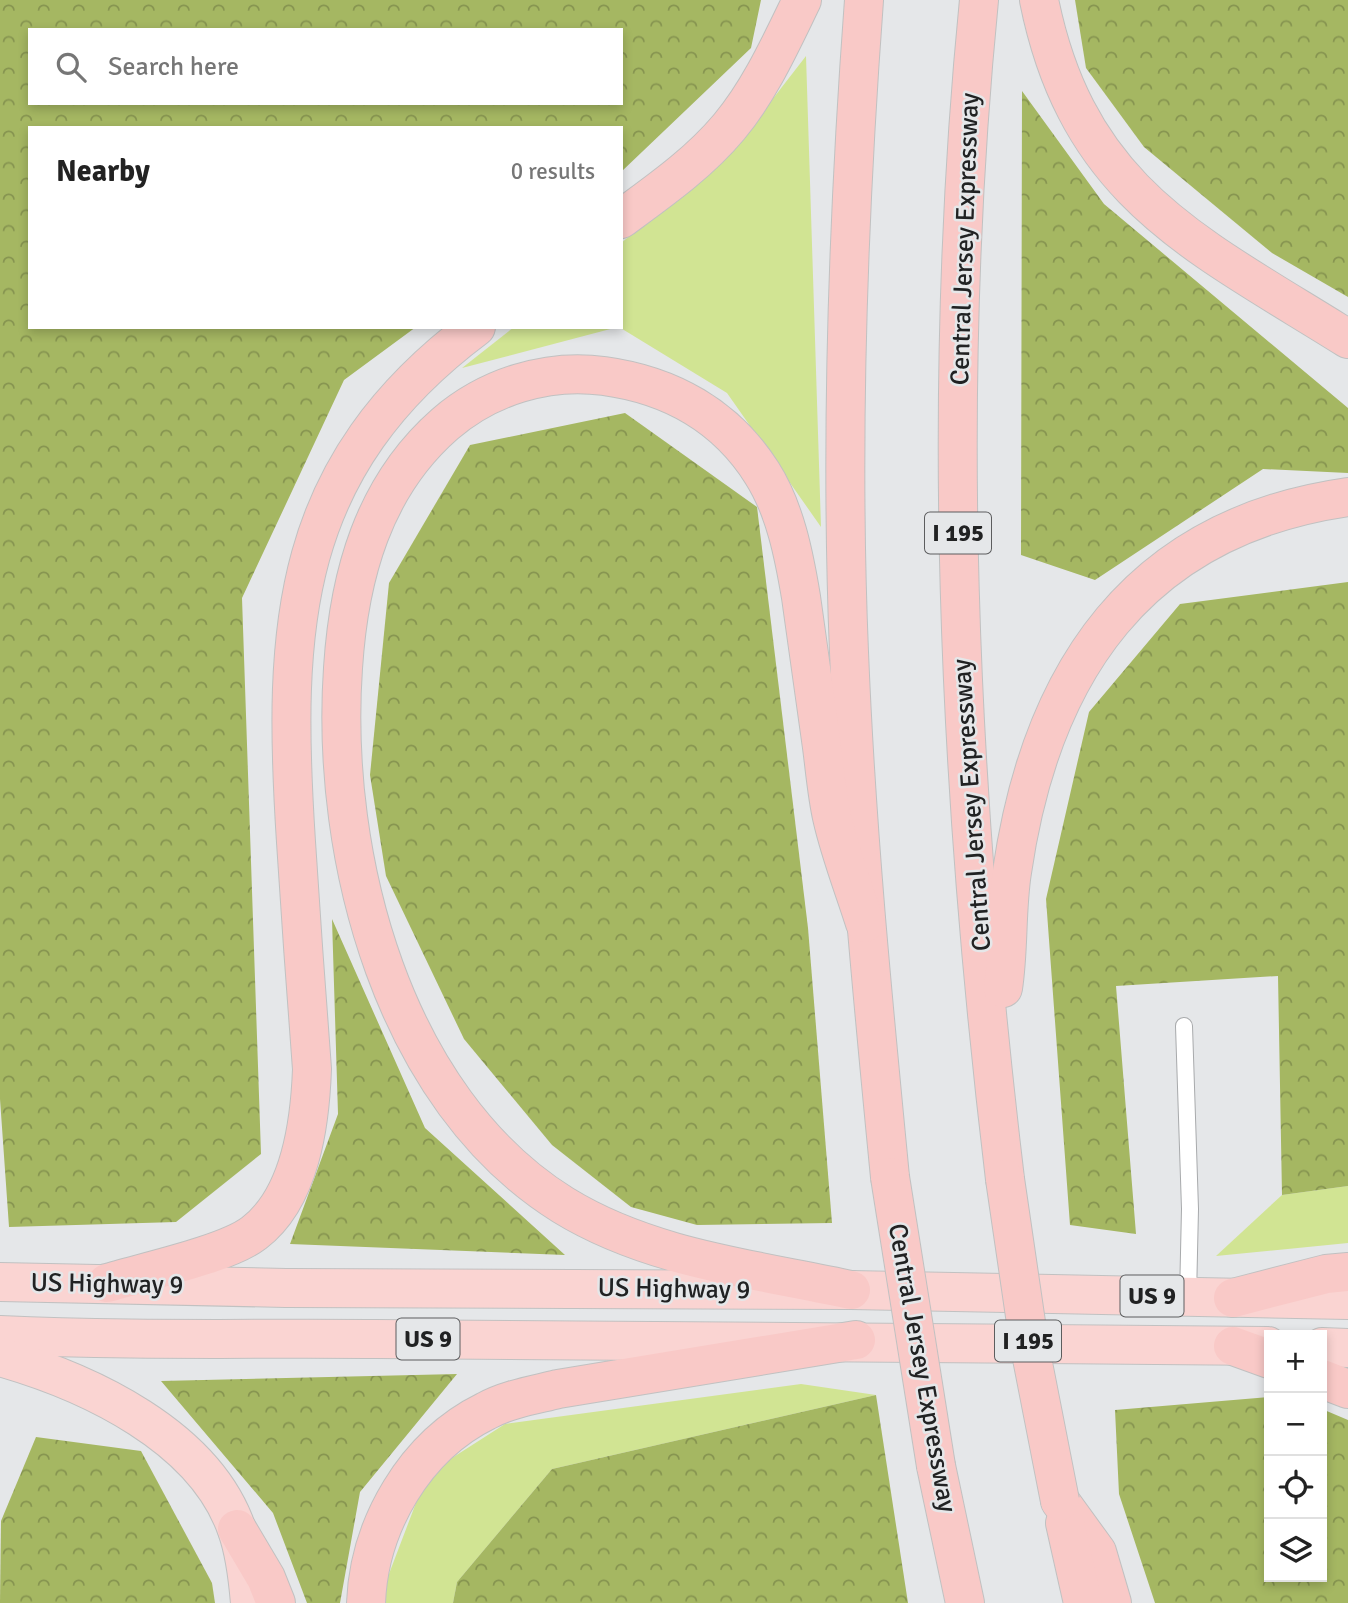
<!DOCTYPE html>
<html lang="en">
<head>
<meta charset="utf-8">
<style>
  :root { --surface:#fff; --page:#f6f6f6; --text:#222; --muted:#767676; --line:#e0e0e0 }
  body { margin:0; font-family:Signika,sans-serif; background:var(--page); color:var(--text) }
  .controls { position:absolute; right:21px; bottom:21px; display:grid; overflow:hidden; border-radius:0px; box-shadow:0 4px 10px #0003 }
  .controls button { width:63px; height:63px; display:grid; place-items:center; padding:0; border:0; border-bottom:2px solid var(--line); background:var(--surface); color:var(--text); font:35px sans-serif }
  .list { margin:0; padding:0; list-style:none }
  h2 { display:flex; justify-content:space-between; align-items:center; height:91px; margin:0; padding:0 28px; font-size:30px }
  h2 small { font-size:23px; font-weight:400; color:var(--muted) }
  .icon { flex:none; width:38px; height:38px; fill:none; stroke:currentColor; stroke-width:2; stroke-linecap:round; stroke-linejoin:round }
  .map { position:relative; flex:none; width:1348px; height:1603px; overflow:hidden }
  .search { position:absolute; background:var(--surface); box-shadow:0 4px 10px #0003; left:28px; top:28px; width:595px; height:77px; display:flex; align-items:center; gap:18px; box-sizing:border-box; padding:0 24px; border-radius:0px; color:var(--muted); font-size:26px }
  .panel { position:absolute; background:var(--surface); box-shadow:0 4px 10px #0003; left:28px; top:126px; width:595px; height:203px; border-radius:0px }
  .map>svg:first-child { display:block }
  .green { fill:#d1e493 }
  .forest { fill:url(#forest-crowns); fill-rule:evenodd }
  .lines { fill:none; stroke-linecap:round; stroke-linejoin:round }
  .service-casing { stroke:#a8aaac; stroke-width:18 }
  .trunk-casing { stroke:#c1c1c1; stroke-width:40 }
  .motorway-casing { stroke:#c1c1c1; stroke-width:40 }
  .service { stroke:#fff; stroke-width:16 }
  .trunk { stroke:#fad4d2; stroke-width:38 }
  .motorway { stroke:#f9c9c7; stroke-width:38 }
  .motorway-bridge-casing { stroke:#c1c1c1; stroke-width:40; stroke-linecap:butt }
  .motorway-bridge { stroke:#f9c9c7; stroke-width:38 }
  .labels { text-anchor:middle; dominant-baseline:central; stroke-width:5; stroke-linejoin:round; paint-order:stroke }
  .shield { fill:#e5e7e9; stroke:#5c5d5e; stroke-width:2 }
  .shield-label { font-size:24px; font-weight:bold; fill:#212223 }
  .street-label { font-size:26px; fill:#212223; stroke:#e5e7e9 }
</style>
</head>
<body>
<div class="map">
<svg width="1348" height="1603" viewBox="0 0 1348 1603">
  <defs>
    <pattern id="forest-crowns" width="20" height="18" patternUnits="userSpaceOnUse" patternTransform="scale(1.75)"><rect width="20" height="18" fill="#a5b762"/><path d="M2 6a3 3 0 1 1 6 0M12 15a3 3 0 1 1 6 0" fill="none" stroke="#869450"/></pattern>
  </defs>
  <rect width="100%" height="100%" fill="#e5e7e9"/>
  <g class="green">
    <polygon points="806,56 821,527 727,393 619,327 621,243 726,159"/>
    <polygon points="514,327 618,327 462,368"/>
    <polygon points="1348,1186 1348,1243 1216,1256 1282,1195"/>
    <polygon points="801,1384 876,1395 552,1469 457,1582 453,1603 386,1603 384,1587 427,1474 505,1424"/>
  </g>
  <g class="forest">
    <path d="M0 0H761L751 48 621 172V128H30V327H416L344 380 242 598 261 1154 176 1222 9 1227 0 1099ZM30 30H621V103H30Z"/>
    <polygon points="1075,0 1348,0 1348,297 1272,253 1144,147 1086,68"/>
    <polygon points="1022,91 1104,204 1348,408 1348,473 1263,469 1095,580 1021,555"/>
    <polygon points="625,413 757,507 808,928 832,1223 697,1225 631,1207 552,1145 464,1039 386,876 370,775 389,583 470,445"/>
    <polygon points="1348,582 1348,1186 1282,1195 1278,976 1116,986 1136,1234 1070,1225 1046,899 1089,712 1180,604"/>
    <polygon points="332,919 425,1128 565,1255 290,1244 338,1114"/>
    <polygon points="457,1374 360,1492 340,1603 307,1603 273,1513 161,1381"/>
    <polygon points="876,1395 908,1603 453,1603 457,1582 552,1469"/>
    <polygon points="1269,1397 1269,1577 1322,1577 1322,1409 1348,1420 1348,1603 1155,1603 1119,1494 1115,1410"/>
    <polygon points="36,1437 141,1451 212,1583 215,1603 0,1603 1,1521"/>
  </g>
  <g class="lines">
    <defs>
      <polyline id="service" points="1184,1026 1190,1209 1188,1297"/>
      <g id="trunk">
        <polyline points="0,1282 286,1288 851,1290 1348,1300"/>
        <path d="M0 1335C125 1341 251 1338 376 1339 673 1342 971 1342 1268 1346"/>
        <polyline points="1322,1347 1348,1348"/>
        <path d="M0 1357C88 1382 205 1436 237 1530 245 1552 248 1579 250 1603"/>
      </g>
      <g id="motorway">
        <path d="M864 0C848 216 840 435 849 652 856 828 873 1002 890 1177"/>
        <path d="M979 0C940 393 958 788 1005 1179"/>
        <path d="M1039 0C1078 193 1195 243 1348 339"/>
        <path d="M621 219C659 191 698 164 729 127 760 90 781 43 802 0"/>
        <path d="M1003 988C1009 950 1006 910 1012 872 1041 672 1138 527 1348 497"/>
        <path d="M107 1283C144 1272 227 1254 254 1233 301 1197 310 1123 312 1069 306 993 301 918 296 842 282 626 289 467 476 327"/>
        <path d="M851 1290C753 1269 649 1258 563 1205 393 1099 330 857 343 668 349 576 373 487 445 424 488 387 547 368 604 376 670 385 726 416 762 473 785 509 794 555 801 597 808 647 815 697 822 747 825 770 827 795 832 817 840 853 854 888 865 923"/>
        <polyline points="1233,1298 1326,1274 1348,1272"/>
        <polyline points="1233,1346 1269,1359"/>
        <polyline points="1322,1379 1348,1389"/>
        <polyline points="936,1466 965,1603"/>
        <polyline points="1060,1501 1097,1552 1112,1603"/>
        <polyline points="1065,1523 1083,1603"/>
        <polyline points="237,1529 266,1578 276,1603"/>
        <path d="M366 1603C369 1525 415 1446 486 1411 508 1399 534 1395 558 1389L856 1340"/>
      </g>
    </defs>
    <use href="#service" class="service-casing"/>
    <use href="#trunk" class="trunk-casing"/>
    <use href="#motorway" class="motorway-casing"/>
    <use href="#service" class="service"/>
    <use href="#trunk" class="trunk"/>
    <use href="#motorway" class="motorway"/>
    <defs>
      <g id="motorway-bridge">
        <polyline points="890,1177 936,1466"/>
        <polyline points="1005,1179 1029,1343 1060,1501"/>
      </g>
    </defs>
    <use href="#motorway-bridge" class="motorway-bridge-casing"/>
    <use href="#motorway-bridge" class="motorway-bridge"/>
  </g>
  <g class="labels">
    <g class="shield">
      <rect x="925" y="512.5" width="66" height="41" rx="5"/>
      <rect x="1120.5" y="1275.5" width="63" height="41" rx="5"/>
      <rect x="396.5" y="1318.5" width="63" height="41" rx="5"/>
      <rect x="995" y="1320.5" width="66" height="41" rx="5"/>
    </g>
    <g class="shield-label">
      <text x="958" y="533">I 195</text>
      <text x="1152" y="1296">US 9</text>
      <text x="428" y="1339">US 9</text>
      <text x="1028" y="1341">I 195</text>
    </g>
    <g class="street-label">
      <text transform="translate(965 239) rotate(-88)">Central Jersey Expressway</text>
      <text transform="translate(972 805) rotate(-94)">Central Jersey Expressway</text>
      <text transform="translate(107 1284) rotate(1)">US Highway 9</text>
      <text transform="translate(674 1289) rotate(1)">US Highway 9</text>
      <text transform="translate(922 1368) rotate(80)">Central Jersey Expressway</text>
    </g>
  </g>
</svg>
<div class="controls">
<button>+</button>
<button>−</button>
<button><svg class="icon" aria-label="locate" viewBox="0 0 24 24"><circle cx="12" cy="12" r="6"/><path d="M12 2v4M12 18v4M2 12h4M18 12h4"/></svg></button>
<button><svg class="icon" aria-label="layers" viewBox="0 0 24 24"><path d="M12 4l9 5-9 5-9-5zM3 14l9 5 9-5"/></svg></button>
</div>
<div class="search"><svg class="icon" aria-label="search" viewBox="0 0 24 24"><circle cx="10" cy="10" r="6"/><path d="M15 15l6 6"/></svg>Search here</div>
<section class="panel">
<h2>Nearby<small>0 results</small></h2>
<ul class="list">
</ul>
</section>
</div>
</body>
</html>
